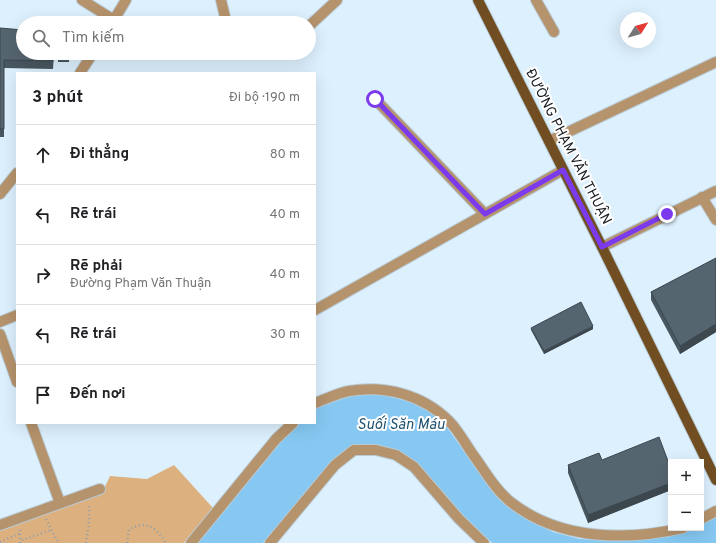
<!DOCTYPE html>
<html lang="vi">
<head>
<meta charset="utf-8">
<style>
  :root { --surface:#fff; --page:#f6f6f6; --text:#202124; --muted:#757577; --line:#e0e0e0 }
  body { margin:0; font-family:Overpass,sans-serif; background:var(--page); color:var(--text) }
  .controls { position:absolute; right:12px; bottom:12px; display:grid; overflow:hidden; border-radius:0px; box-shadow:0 4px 16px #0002 }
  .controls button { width:36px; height:36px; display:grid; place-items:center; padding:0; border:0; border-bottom:1px solid var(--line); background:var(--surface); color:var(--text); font:20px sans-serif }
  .compass { position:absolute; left:620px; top:12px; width:36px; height:36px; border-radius:50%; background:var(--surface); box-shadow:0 4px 16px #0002; rotate:53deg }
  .stop { position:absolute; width:12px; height:12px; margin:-9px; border:3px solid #7c3aed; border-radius:50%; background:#fff }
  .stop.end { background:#7c3aed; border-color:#fff; box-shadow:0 1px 4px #0008 }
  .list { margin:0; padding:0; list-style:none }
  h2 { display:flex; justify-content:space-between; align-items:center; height:52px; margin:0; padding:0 16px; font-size:17px }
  h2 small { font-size:13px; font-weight:400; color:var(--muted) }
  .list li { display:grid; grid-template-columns:26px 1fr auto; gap:12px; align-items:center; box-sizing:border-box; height:60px; padding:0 16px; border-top:1px solid var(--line) }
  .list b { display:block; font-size:15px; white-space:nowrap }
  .list p { margin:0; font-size:13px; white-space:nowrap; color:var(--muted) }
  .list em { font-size:13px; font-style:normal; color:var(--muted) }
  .icon { flex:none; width:22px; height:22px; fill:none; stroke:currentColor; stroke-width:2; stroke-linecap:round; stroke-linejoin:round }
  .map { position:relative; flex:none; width:716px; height:543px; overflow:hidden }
  .search { position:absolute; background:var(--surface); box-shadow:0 4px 16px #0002; left:16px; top:16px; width:300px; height:44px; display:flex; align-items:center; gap:10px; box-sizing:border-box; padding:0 14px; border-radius:22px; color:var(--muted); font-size:15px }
  .panel { position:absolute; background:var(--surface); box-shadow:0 4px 16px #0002; left:16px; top:72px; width:300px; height:352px; border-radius:0px }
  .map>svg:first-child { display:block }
  .green { fill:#ddb17f }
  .water { fill:#86c8f2 }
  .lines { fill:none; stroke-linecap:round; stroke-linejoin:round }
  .minor-casing { stroke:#b9cad5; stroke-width:12 }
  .major-casing { stroke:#b9cad5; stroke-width:12 }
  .path { stroke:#909ea8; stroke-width:2.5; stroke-dasharray:1 3; stroke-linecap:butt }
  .minor { stroke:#b5936c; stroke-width:10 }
  .major { stroke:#714e22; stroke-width:10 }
  .wall { fill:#495760 }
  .shaded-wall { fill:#3c474e }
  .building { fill:#556570; stroke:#3c474e }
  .route { stroke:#7c3aed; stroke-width:5 }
  .labels { text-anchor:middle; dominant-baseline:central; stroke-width:4; stroke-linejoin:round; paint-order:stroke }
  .street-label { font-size:14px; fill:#161c21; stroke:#fff }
  .water-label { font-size:15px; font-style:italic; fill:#21536f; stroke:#fff }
</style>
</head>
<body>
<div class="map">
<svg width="716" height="543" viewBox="0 0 716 543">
  <rect width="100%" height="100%" fill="#ddf0fd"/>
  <polygon class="green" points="174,465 213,508 184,543 0,543 0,528 103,491 110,476 147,479"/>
  <polygon class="water" points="378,393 411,400 433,414 446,426 492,490 508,507 553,532 580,539 625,541 667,536 701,528 701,525 716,517 716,543 492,543 463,516 417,463 397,451 376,445 353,445 332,461 263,543 197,543 279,443 300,423 315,423 315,410 317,407 350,396"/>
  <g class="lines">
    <defs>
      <g id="minor">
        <polyline points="82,0 114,20"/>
        <polyline points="221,0 225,17"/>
        <polyline points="536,0 554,32"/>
        <polyline points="112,23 126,0"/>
        <polyline points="309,26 337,0"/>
        <polyline points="80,73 93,53"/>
        <polyline points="375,99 485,214"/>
        <polyline points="549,141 716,62"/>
        <polyline points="0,194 17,173"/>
        <polyline points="702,197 716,220"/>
        <polyline points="602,247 716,191"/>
        <polyline points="315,310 563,170"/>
        <polyline points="0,322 17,315"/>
        <polyline points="0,334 17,382"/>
        <path d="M315 403C326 399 338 393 349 391 386 385 423 395 449 421 459 431 466 445 474 456 485 471 496 491 512 503 560 540 625 541 683 528"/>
        <polyline points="31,423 60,503"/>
        <polyline points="701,519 716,511"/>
        <polyline points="0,525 100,489"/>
        <polyline points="191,543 276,439 293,423"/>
        <polyline points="270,543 335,465 354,450 376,450 396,455 414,467 459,519 484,543"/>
      </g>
      <polyline id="major" points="478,0 602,247 716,480"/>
    </defs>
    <use href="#minor" class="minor-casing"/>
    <use href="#major" class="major-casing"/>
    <g class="path">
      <polyline points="46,519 56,539 60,543"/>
      <polyline points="20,530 20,543"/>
      <polyline points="22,540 51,530"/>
      <polyline points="0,542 21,533"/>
      <polyline points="86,543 89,524 89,504"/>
      <path d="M127 543 129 530C146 519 156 528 166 543"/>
    </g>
    <use href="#minor" class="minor"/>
    <use href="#major" class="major"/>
  </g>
  <g class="wall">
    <polygon points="0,28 23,53 54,53 53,69 4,68 4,137 0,137"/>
    <rect x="58" y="53" width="11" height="9"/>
    <polygon points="716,259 716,332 680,354 651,300 651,292"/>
    <polygon points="531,328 593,329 544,354 531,330"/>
    <polygon points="602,460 671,469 671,490 588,523 568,473 568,465"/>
  </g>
  <g class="shaded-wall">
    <polygon points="716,324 716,332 680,354 680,346"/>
    <polygon points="593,326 593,329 544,354 544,351"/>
    <polygon points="671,483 671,490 588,523 588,515"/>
  </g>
  <g class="building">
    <polygon points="0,28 23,30 23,53 53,53 53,61 4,60 4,129 0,129"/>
    <rect x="58" y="53" width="11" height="6"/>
    <polygon points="716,258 716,324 680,346 651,292"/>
    <polygon points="581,302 593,326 544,351 531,328"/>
    <polygon points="659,437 671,469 671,483 588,515 568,465 599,453 602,460"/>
  </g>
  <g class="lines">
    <polyline class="route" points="375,99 485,214 563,170 602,247 667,214"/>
  </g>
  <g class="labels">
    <g class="street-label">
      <text transform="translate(568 147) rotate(63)">ĐƯỜNG PHẠM VĂN THUẬN</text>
    </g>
    <g class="water-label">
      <text x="401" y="425">Suối Săn Máu</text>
    </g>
  </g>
</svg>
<div class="controls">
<button>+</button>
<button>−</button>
</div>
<svg class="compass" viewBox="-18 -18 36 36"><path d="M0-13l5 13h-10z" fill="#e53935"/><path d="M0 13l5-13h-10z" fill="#757577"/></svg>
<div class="stop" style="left:375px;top:99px"></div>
<div class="stop end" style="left:667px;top:214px"></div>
<div class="search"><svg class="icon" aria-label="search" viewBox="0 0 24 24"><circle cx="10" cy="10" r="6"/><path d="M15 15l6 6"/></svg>Tìm kiếm</div>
<section class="panel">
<h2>3 phút<small>Đi bộ · 190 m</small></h2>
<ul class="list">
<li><svg class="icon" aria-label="ahead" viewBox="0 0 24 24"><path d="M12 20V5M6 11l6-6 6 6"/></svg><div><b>Đi thẳng</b></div><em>80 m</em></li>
<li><svg class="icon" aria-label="left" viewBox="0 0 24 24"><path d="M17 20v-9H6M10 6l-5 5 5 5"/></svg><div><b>Rẽ trái</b></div><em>40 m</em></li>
<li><svg class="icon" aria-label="right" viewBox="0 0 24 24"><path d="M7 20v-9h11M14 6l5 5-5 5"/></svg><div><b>Rẽ phải</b><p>Đường Phạm Văn Thuận</p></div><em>40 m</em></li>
<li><svg class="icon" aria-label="left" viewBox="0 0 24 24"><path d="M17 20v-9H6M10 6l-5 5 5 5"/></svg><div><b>Rẽ trái</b></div><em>30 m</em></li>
<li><svg class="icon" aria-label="arrive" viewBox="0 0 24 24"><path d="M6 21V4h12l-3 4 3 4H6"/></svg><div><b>Đến nơi</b></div></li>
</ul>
</section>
</div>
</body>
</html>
